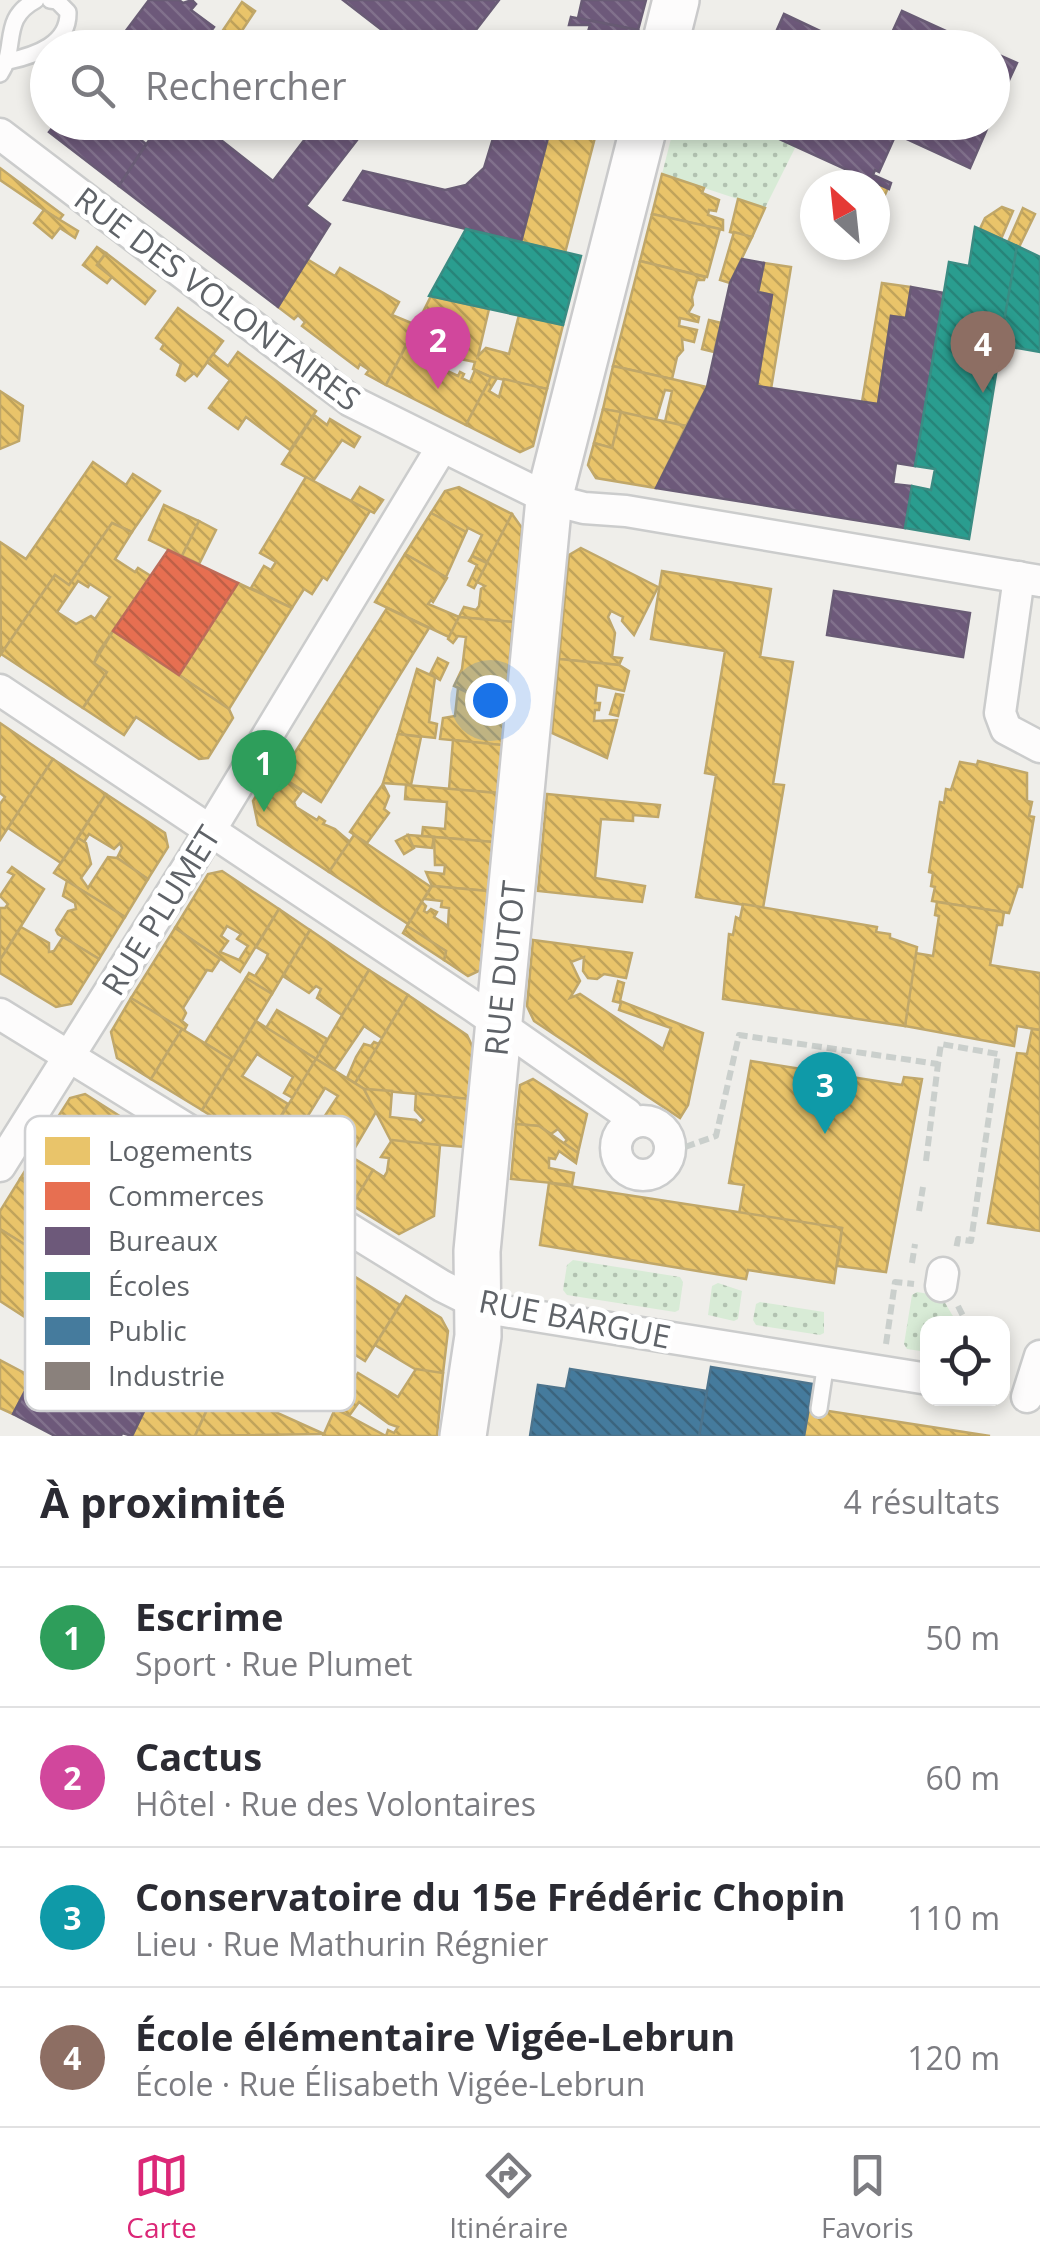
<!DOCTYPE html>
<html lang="fr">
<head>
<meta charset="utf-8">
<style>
  :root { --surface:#fff; --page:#f2f2f3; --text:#2b2b33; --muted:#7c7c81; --line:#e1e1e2; --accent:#db2777 }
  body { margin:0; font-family:"Open Sans",sans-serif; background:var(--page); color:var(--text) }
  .controls { position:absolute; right:30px; bottom:30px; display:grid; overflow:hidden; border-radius:20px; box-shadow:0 5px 15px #0003 }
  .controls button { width:90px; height:90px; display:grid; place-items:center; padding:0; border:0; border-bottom:2px solid var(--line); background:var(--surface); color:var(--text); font:50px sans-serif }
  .compass { position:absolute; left:800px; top:170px; width:90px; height:90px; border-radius:50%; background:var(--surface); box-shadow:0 5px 15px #0003; rotate:333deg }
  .you { position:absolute; left:490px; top:700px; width:35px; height:35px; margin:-25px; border:8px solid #fff; border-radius:50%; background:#1a73e8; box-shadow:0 0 0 15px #1a73e833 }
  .badge { display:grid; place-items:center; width:65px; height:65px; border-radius:50%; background:var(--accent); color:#fff; font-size:32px; font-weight:700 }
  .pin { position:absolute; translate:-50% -82px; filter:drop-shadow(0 2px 5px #0008) }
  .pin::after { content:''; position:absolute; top:52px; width:35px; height:30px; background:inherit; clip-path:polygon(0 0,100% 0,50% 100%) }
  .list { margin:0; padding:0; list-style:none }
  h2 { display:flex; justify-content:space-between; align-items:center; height:130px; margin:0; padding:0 40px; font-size:42px }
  h2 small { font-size:32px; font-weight:400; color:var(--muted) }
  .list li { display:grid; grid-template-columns:65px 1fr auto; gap:30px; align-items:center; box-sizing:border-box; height:140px; padding:0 40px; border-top:2px solid var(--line) }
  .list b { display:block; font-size:38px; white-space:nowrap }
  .list p { margin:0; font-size:32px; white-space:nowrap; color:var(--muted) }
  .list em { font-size:32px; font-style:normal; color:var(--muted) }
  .icon { flex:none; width:55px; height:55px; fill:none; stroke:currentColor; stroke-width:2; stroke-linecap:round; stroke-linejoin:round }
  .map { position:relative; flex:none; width:1040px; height:1436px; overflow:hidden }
  .search { position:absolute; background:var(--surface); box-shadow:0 5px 15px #0003; left:30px; right:30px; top:30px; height:110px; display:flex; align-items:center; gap:25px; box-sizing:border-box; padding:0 35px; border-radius:55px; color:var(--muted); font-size:38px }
  .sheet { height:690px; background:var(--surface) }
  nav { display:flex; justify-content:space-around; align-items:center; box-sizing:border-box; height:140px; border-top:2px solid var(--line); background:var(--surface); font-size:28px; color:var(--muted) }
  nav a { display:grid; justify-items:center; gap:5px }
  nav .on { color:var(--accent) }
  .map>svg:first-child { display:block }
  .grass { fill:url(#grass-dots) }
  .homes { fill:url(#homes-back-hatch); stroke:#c0a769; stroke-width:2.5; fill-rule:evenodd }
  .shops { fill:url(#shops-back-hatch); stroke:#be6b58; stroke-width:2.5 }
  .offices { fill:url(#offices-back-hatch); stroke:#695c75; stroke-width:2.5; fill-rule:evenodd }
  .schools { fill:url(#schools-back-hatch); stroke:#3a8c83; stroke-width:2.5 }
  .public { fill:url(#public-back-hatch); stroke:#4d748d; stroke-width:2.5 }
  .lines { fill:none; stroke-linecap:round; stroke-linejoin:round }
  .lane-casing { stroke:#cbcccc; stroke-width:20 }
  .street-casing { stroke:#cbcccc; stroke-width:35 }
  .secondary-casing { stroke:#cacacb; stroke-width:50 }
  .path { stroke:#cacfcc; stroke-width:6; stroke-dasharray:10 5; stroke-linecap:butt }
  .lane { stroke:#fdfcfc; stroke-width:15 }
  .street { stroke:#fdfcfc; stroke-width:30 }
  .secondary { stroke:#fdfcfc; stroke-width:45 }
  .labels { text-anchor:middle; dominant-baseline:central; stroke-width:10; stroke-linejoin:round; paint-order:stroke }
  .street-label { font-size:32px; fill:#5f6368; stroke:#fff }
  .key { fill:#fff; stroke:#cfd0d2; stroke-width:2.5 }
  .key-label { font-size:28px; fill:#5f6368 }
</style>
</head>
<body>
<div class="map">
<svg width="1040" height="1436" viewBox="0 0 1040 1436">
  <defs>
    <pattern id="grass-dots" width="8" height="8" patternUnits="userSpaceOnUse" patternTransform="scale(2.5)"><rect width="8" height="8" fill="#d8ebd6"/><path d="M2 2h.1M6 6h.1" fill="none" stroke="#b2c2b1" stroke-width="1.8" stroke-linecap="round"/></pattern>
    <pattern id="homes-back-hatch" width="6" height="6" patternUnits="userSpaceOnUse" patternTransform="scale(2.5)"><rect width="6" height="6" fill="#e9c46a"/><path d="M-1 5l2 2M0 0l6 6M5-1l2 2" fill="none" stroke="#c0a35b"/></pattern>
    <pattern id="shops-back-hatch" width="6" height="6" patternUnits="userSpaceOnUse" patternTransform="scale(2.5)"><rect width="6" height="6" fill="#e76f51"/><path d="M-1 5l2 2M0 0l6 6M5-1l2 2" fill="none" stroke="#be5f47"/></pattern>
    <pattern id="offices-back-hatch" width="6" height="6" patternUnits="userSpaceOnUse" patternTransform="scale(2.5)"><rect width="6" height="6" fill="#6d597a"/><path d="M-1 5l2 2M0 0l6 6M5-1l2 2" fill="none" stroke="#81718c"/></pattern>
    <pattern id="schools-back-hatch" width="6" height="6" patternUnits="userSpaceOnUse" patternTransform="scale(2.5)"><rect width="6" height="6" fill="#2a9d8f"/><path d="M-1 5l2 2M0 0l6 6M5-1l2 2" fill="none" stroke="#278479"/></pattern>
    <pattern id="public-back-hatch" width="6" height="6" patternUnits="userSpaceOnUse" patternTransform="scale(2.5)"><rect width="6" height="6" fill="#457b9d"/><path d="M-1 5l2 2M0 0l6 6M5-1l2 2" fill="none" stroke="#3b647e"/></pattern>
  </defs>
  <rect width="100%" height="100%" fill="#efeeea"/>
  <g class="grass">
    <polygon points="675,123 742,123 796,146 765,208 662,174"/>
    <polygon points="573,1260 680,1277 683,1282 679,1310 675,1312 567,1295 563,1290 567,1265"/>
    <polygon points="718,1283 742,1291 738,1319 734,1321 708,1315 712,1286"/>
    <polygon points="917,1292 941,1296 957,1323 928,1324 927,1352 907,1349 904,1344 912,1295"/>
    <polygon points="760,1302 824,1312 824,1333 820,1335 756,1325 753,1320 756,1304"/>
  </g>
  <g class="homes">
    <polygon points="242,2 255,11 237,38 234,36 226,48 211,48"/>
    <polygon points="552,122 599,122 565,253 521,242"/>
    <polygon points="0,168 63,215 59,220 0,180"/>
    <polygon points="854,173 888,188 880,206 875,204 875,185 849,185"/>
    <polygon points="662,174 704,188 702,193 719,200 716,211 709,210 708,215 723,220 723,230 652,214"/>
    <polygon points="738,199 765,208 752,237 730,232"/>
    <polygon points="1002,207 1013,211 1001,239 980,229 985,218"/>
    <polygon points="1023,208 1035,214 1019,247 1008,242"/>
    <polygon points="44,210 78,231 75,238 60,228 52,238 34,223"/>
    <polygon points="652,214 720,229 707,277 640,261"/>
    <polygon points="734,232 752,237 730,283 720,280"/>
    <polygon points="97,247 106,253 97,265 112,277 107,283 83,265"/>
    <polygon points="106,253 155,291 145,304 97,265"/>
    <polygon points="307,259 335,276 340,268 399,302 392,315 416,325 386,385 366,374 369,370 360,364 358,368 302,326 305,322 298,315 294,319 278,307"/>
    <polygon points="640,261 705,277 704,280 697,280 692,297 693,305 688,313 699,317 698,322 680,318 679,326 697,330 694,342 682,339 683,350 677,357 672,379 613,366"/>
    <polygon points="764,263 791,267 771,389 757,386 772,295 758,292"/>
    <polygon points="882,283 911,287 906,318 891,316 878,404 862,402"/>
    <polygon points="431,296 489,309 478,356 486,348 509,354 519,315 563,325 547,389 491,377 473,369 475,362 436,354 443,325 429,321 427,329 435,333 425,349 408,342"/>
    <polygon points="178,308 223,341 197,376 194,373 185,381 177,375 181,364 161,349 164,344 156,338"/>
    <polygon points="709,320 721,323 714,352 702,349"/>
    <polygon points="408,342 424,348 419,358 439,367 441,363 447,366 445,370 458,376 460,372 464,374 462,378 470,382 475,370 491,377 466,425 386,385"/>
    <polygon points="238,352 316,411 290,450 246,417 238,429 209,408 230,380 207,362 213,354 228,366"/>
    <polygon points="613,366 672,379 707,387 686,426 665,422 672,391 665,390 656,420 603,409"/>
    <polygon points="491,377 497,378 489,391 499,397 504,379 547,389 533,446 520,452 466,425"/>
    <polygon points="0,391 23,406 19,441 0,449"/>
    <polygon points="603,409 621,412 612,448 594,443"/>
    <polygon points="621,412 686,426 656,488 596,478 588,465 594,443 612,448"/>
    <polygon points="314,415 327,425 330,419 360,437 354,447 342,440 313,481 282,464"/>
    <polygon points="93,462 126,485 133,474 160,491 132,532 112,523 69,585 55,575 1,654 0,542 26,559"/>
    <polygon points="306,477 370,511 327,580 323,577 312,594 304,589 292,608 251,588 264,566 271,570 276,562 260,553"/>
    <polygon points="360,487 383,500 374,513 351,501"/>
    <polygon points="459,487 512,514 487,563 472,556 482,535 468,528 466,532 431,513 445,491"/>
    <polygon points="164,505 199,521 182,556 149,540"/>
    <polygon points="431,513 466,532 446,577 405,554"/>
    <polygon points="512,514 522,528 513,622 459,617 464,607 476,610 479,606 481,589 485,586 477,582"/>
    <polygon points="199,521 216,530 199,564 182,556"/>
    <path d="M112 523 132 532 115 559 135 572 138 568 151 576 99 651 94 663 107 672 83 708 1 654 55 575 69 585ZM78 581 88 587 90 584 110 597 95 619 91 616 76 624 57 612Z"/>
    <polygon points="581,548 658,587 634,635 622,621 623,617 611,611 608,617 615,633 612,657 622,658 619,665 559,659 569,555"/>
    <polygon points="405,554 447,578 433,602 431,600 428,604 459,617 449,637 375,602"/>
    <polygon points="472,556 487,563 474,588 468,585 477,565 469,561"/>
    <polygon points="662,571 771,589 760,657 793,662 773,784 784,785 763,908 696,897 716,775 705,773 725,651 651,639"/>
    <polygon points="238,583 292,608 229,709 179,675"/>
    <polygon points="387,608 429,628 321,802 280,776"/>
    <polygon points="459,617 513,622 505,710 454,686 462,669 466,637 458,636 453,643 448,639"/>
    <polygon points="113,631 229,709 233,718 208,758 199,759 136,717 124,735 83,708 107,672 94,663"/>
    <polygon points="438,658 448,663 440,680 430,674"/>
    <polygon points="559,659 619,665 629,671 624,691 597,685 595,703 600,703 599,710 595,710 594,721 617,720 607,758 552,733"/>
    <polygon points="417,669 435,677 429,722 437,724 435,738 398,734"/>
    <polygon points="458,688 505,710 502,745 440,739 443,718 455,716"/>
    <polygon points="616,694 623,695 618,716 610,714"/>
    <polygon points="0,723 53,759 0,840 0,804 5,797 0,793"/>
    <polygon points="398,734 421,737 411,785 383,783"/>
    <polygon points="453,740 502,745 497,793 449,789"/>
    <polygon points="53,759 106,794 61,863 8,828"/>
    <polygon points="978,761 1027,773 1027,801 1032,802 1029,816 1034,817 1022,887 1018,886 1009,913 932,901 935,887 931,886 933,873 929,872 940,802 944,803 946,789 951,790 960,762 977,765"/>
    <polygon points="271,771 302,791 294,802 296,807 317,820 319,817 325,821 323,824 335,829 350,842 329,872 258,825 253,801"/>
    <polygon points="383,784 389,796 384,809 389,813 367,843 350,832"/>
    <polygon points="406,785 497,793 493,842 422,836 423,827 445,829 447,802 405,799"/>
    <polygon points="106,794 165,833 168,847 148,879 117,858 122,848 120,843 114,849 89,834 84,842 78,838"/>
    <polygon points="547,794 660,805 658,817 633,815 633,821 601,819 595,878 645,886 642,902 538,891"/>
    <polygon points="354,835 431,887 408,924 329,872"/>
    <polygon points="408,835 414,848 404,854 396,841"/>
    <polygon points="408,835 434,837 432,848 413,846"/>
    <polygon points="434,837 493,842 488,891 432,886 426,872 444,874 445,865 435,865"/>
    <polygon points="78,838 86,843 91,864 81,878 88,888 108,857 117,858 148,879 125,917 54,873"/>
    <polygon points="12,867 44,889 0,960 0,908 5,908 8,904 0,896 14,875 8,872"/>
    <path d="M222 871 279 909 240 972 175 928 208 874ZM227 926 241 934 237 939 248 946 239 960 220 952 228 941 221 936Z"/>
    <polygon points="67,881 125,917 99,959 58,934 56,930 68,911 76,909 75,903 63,896"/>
    <polygon points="432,886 488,891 481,970 468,976 444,960 446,951 407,926 422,902 426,906 424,911 427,913 431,909 437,912 434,917 448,926 449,908 441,907 442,901 424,899"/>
    <polygon points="937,902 1004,912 1002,925 997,925 990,965 1040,973 1040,1030 1017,1026 1014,1046 905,1026 915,953 933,956 939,916 935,915"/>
    <polygon points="743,904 877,927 876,932 890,934 890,938 917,947 905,1026 723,999 729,934 733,935 736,917 740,919"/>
    <polygon points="279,909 310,930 272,994 246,978 249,973 255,976 265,961 268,954 256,947"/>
    <polygon points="407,926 446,951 444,960 403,933"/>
    <polygon points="21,927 49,943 49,952 54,951 63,937 99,959 71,1004 56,1007 0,973 0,960"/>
    <polygon points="175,928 220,959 212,971 207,970 183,1008 186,1013 182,1021 187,1025 184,1031 131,998"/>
    <polygon points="310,930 369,970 342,1015 317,998 321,989 316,986 309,993 283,976"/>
    <polygon points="533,940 632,953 626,978 604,974 597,979 588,978 583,971 584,957 571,962 580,981 570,998 580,994 663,1049 671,1028 619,1010 621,1003 613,1001 618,981 624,983 620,1001 703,1033 688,1105 680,1118 534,1021 527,1006"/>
    <polygon points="369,970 408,995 382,1038 364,1026 334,1070 316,1059"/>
    <polygon points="246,978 272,994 232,1060 205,1043"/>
    <polygon points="408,995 467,1035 473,1048 469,1099 364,1089 355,1083"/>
    <polygon points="131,998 182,1029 151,1079 117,1058 111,1032"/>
    <polygon points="277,1010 327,1039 316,1059 266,1028"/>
    <polygon points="256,1021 316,1059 293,1098 284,1093 293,1077 257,1054 242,1076 288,1104 262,1148 202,1110"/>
    <polygon points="182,1029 232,1060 202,1110 151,1079"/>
    <polygon points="1032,1029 1040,1030 1040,1231 988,1223 1017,1053 1027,1054"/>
    <polygon points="374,1042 379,1044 355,1083 347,1078 356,1057 364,1044 371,1046"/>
    <path d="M316 1059 364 1089 376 1112 350 1156 373 1170 352 1205 262 1148ZM325 1088 338 1096 313 1134 306 1130 309 1125 304 1122Z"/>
    <polygon points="751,1061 902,1085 904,1077 922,1079 886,1272 837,1266 842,1228 739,1214 744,1185 729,1183"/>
    <polygon points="533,1079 587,1114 578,1153 564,1143 567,1140 558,1129 551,1134 539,1126 516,1124 520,1085"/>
    <polygon points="364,1089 392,1091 390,1117 416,1120 420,1124 424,1120 415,1110 416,1093 469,1099 465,1147 391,1141"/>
    <polygon points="85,1094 132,1124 113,1155 56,1120 70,1098"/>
    <polygon points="516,1124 539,1126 578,1153 576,1163 559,1151 555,1159 549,1158 549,1168 574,1173 572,1185 511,1179"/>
    <polygon points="48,1134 90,1161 83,1170 89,1176 133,1200 113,1232 71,1203 65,1210 20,1179"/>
    <polygon points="392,1140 440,1145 434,1216 399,1234 352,1205 373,1170 384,1177 387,1172 389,1158 381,1157"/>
    <polygon points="20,1179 57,1204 46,1221 40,1222 40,1230 53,1229 91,1253 102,1235 108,1240 83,1281 0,1229 0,1211"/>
    <polygon points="549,1183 842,1228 834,1283 748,1270 746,1279 540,1245"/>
    <polygon points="0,1229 83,1281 54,1336 0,1301"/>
    <polygon points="301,1243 400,1305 365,1361 267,1299"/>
    <polygon points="406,1296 441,1318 448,1331 443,1373 420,1372 375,1345"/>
    <polygon points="183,1331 231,1356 195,1436 132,1436"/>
    <polygon points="0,1360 32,1377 13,1414 0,1408"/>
    <polygon points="416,1369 443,1373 437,1436 386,1436 388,1430 394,1433 398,1427 389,1424 359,1402 349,1416 335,1409 358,1373 398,1397"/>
    <polygon points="218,1386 324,1434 195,1436"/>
    <polygon points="809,1408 990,1436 804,1436"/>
    <polygon points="335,1409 349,1416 386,1436 323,1436"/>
  </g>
  <polygon class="shops" points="168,550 238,583 179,675 113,631"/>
  <g class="offices">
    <polygon points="149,0 179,0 183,3 192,0 196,4 191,10 214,27 199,48 178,48 168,40 162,48 113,48"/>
    <polygon points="343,0 499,0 462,48 376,48 387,34"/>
    <polygon points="582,0 646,0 638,30 578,18"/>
    <polygon points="902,11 983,48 885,48"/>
    <polygon points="784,14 856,48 769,48"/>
    <polygon points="571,17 638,30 634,48 583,48 590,25 569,25"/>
    <polygon points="992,52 1017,63 992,117"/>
    <polygon points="57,122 119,122 146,144 119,186 49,132"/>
    <polygon points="161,122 198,122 273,181 318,122 371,122 306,206 330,224 278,307 119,186"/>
    <polygon points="498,122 552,122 521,242 344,200 363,171 445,190 466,185 484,168"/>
    <polygon points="742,122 990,122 970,168 896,134 879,172 875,170 873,175 891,183 889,189"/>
    <polygon points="742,259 764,263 758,292 772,295 757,386 878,404 891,316 906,318 911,287 944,293 915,466 896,463 893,484 912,486 905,528 656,488 707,387 730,283"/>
    <polygon points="834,591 970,613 963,657 827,635"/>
    <path d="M84 1279 183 1331 132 1436 122 1433 121 1436H55L13 1414ZM102 1320 140 1341 109 1403 68 1383Z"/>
  </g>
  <g class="schools">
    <polygon points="975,227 1017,246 969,539 905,528 912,486 931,490 935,469 915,466 949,262 969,266"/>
    <polygon points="466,229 581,256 563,325 429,296"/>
    <polygon points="1017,246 1040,257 1040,352 1000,345"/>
  </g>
  <g class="public">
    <polygon points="711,1367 813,1384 804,1436 699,1436"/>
    <polygon points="570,1369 707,1391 699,1436 530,1436 538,1385 566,1389"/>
  </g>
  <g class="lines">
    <defs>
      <g id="lane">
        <path d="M9 61C36 55 69 44 68 12L57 1 50 0"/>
        <path d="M0 74C18 47 0 19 36 0"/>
        <polyline points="819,1409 826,1362"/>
      </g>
      <g id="street">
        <polyline points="0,134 351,401 549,499 584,508 626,511 1040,581"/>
        <polyline points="1019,577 1000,713 1006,729 1040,747"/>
        <polyline points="0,690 473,1006 627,1114 632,1123"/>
        <polyline points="0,1014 442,1286 476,1303 504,1311 928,1379"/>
        <circle cx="643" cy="1148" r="27"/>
        <polyline points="0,1166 194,857 442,447"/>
        <polyline points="941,1286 943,1273"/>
        <polyline points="1027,1397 1040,1356"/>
      </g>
      <g id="secondary">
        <polyline points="664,48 676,0"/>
        <polyline points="463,1436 478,1336 477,1251 549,499 645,122"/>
      </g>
    </defs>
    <use href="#lane" class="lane-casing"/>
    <use href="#street" class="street-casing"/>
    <use href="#secondary" class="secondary-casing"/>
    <g class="path">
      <polyline points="671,1152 716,1136 739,1035 938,1064 941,1044 998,1054 971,1241 958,1239 956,1249"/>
      <polyline points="926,1161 938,1064"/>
      <polyline points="919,1211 923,1187"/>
      <polyline points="912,1263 915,1244"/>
      <polyline points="958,1306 967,1324"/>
      <polyline points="886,1344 895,1282 914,1284"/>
    </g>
    <use href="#lane" class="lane"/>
    <use href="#street" class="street"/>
    <use href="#secondary" class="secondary"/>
  </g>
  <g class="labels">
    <g class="street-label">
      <text transform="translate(218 298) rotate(37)">RUE DES VOLONTAIRES</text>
      <text transform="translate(160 910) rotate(-58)">RUE PLUMET</text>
      <text transform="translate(504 968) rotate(-84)">RUE DUTOT</text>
      <text transform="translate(575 1318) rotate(11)">RUE BARGUE</text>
    </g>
  </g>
  <rect x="25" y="1116" width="330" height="295" rx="15" class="key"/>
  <rect x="45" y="1137" width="45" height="28" fill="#e9c46a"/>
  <rect x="45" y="1182" width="45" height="28" fill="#e76f51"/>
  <rect x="45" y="1227" width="45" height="28" fill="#6d597a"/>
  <rect x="45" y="1272" width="45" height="28" fill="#2a9d8f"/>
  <rect x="45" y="1317" width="45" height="28" fill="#457b9d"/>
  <rect x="45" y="1362" width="45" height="28" fill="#8a817c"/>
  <g class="key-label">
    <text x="108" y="1161">Logements</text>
    <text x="108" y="1206">Commerces</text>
    <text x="108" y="1251">Bureaux</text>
    <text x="108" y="1296">Écoles</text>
    <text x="108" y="1341">Public</text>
    <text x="108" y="1386">Industrie</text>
  </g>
</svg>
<div class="controls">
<button><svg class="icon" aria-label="locate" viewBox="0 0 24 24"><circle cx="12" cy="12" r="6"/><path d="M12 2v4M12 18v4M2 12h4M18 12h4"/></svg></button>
</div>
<svg class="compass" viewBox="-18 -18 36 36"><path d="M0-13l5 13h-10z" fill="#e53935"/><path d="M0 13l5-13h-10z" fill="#7c7c81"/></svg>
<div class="you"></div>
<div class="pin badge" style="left:264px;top:812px;background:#2e9e5b">1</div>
<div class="pin badge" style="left:438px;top:389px;background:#d1479c">2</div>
<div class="pin badge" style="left:825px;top:1134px;background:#0f9aa8">3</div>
<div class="pin badge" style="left:983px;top:393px;background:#8d6e63">4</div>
<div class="search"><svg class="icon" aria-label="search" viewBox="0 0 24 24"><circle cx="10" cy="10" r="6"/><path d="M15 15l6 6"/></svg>Rechercher</div>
</div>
<section class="sheet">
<h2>À proximité<small>4 résultats</small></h2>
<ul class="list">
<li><span class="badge" style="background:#2e9e5b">1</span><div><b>Escrime</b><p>Sport · Rue Plumet</p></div><em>50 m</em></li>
<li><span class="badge" style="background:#d1479c">2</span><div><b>Cactus</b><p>Hôtel · Rue des Volontaires</p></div><em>60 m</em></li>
<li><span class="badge" style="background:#0f9aa8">3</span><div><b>Conservatoire du 15e Frédéric Chopin</b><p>Lieu · Rue Mathurin Régnier</p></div><em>110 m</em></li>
<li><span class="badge" style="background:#8d6e63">4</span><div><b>École élémentaire Vigée-Lebrun</b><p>École · Rue Élisabeth Vigée-Lebrun</p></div><em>120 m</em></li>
</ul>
</section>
<nav>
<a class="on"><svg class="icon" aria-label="map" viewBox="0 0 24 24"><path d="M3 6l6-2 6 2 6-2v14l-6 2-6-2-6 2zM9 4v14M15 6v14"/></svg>Carte</a>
<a><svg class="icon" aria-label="directions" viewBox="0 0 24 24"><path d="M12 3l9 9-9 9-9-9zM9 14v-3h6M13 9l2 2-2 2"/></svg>Itinéraire</a>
<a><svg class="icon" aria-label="saved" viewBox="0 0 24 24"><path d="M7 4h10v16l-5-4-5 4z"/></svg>Favoris</a>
</nav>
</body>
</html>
